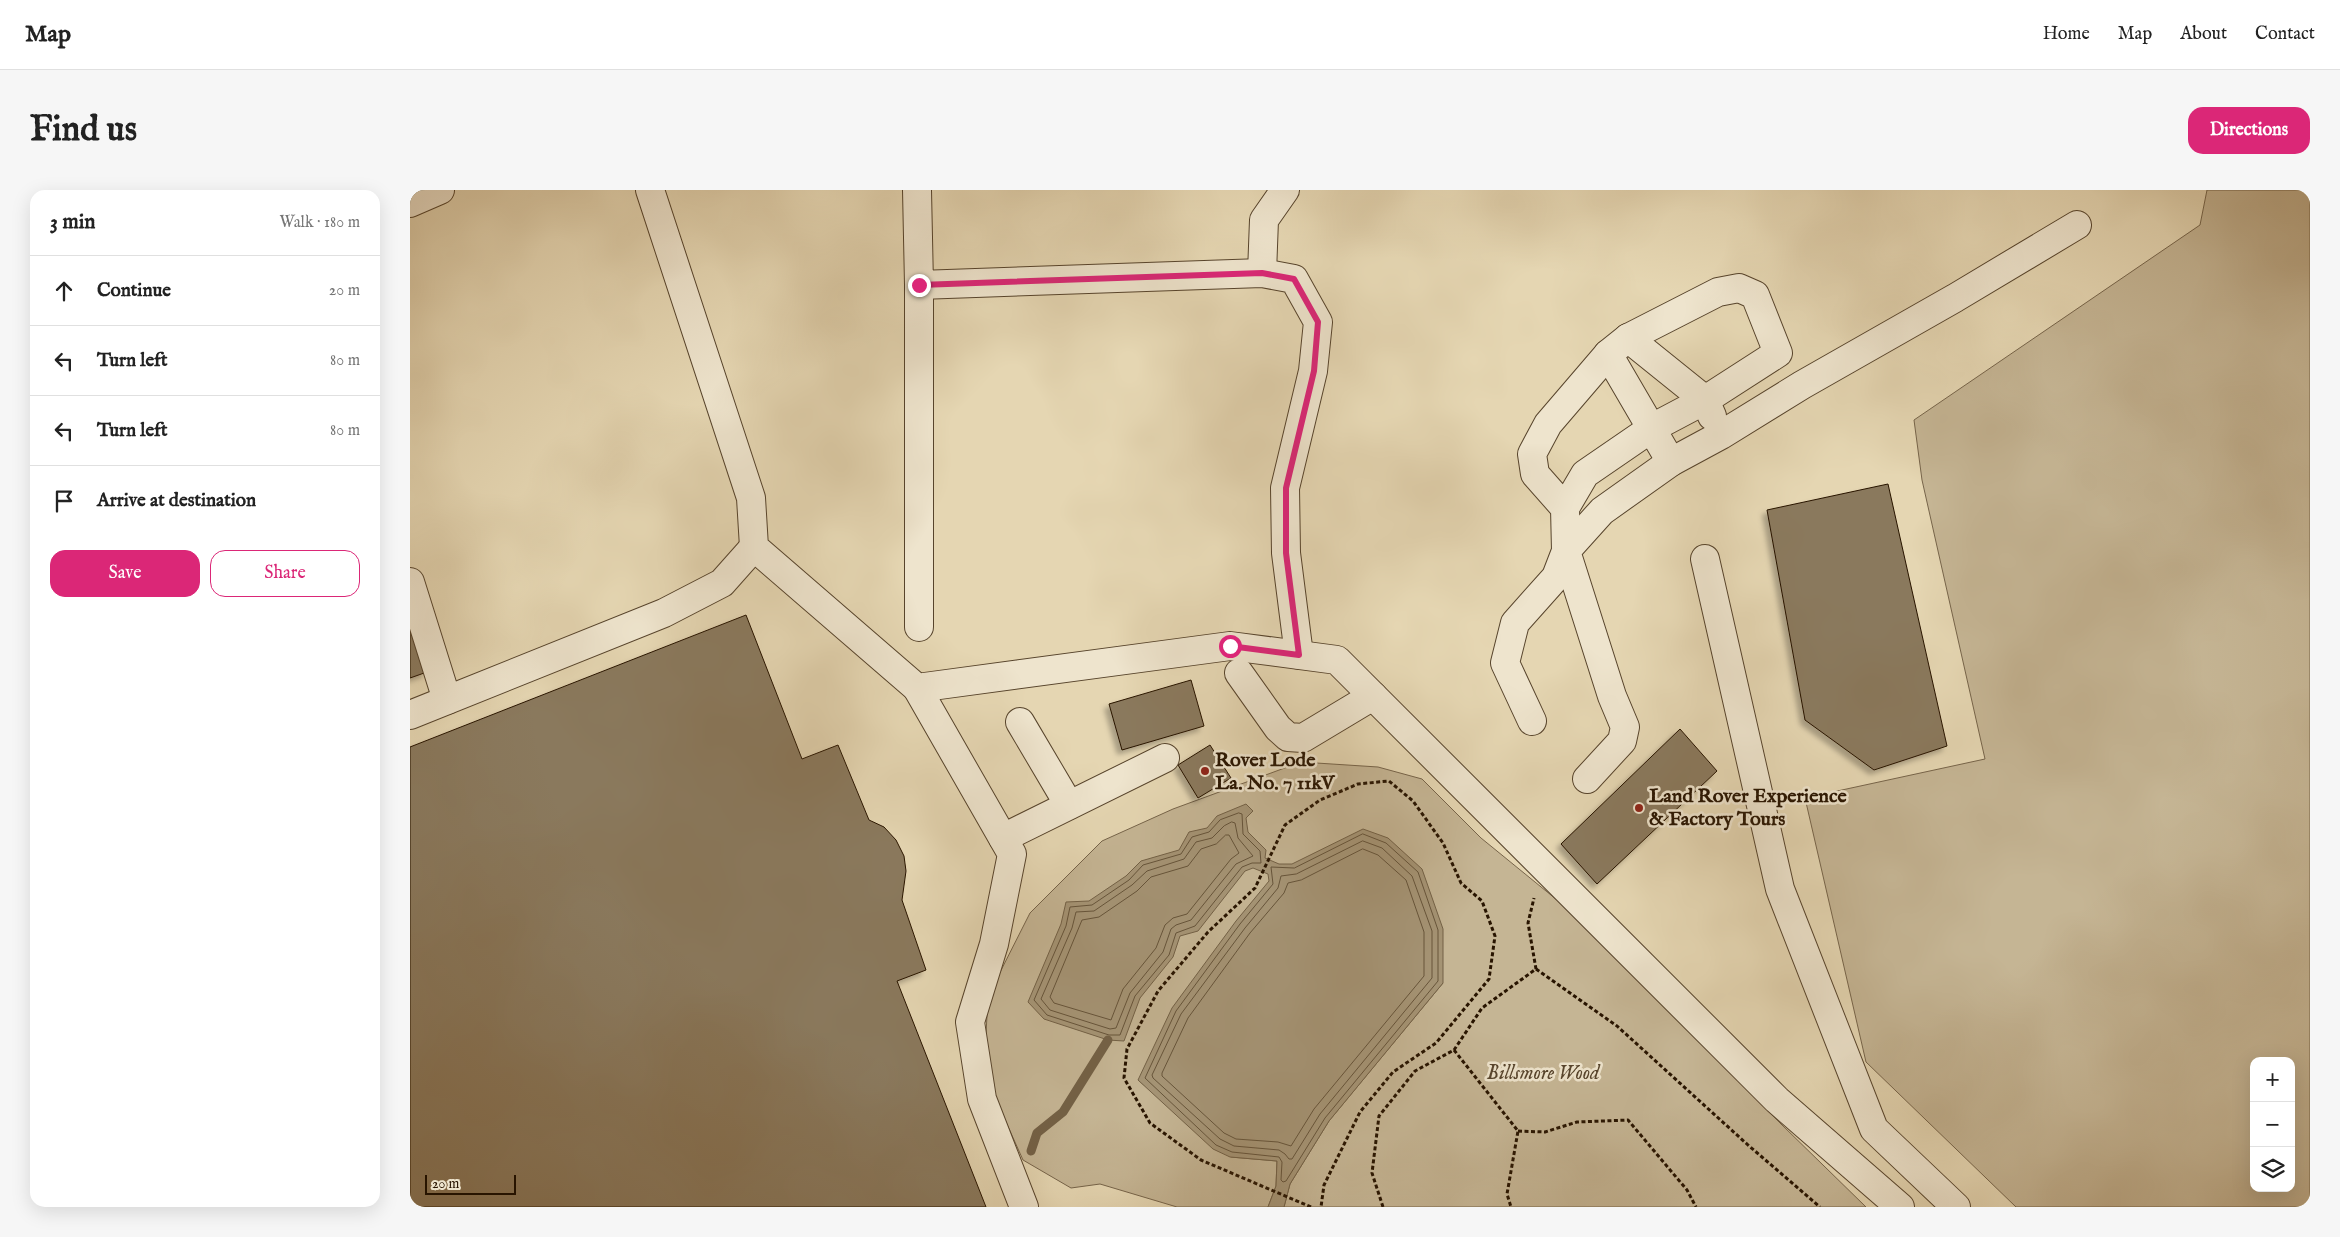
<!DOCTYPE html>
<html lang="en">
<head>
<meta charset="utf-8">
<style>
  :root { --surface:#fff; --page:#f6f6f6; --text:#222; --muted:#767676; --line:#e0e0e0; --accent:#db2777 }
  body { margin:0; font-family:"IM FELL English",serif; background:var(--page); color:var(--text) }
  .controls { position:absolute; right:15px; bottom:15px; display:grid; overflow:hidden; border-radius:10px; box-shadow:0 5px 20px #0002 }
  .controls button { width:45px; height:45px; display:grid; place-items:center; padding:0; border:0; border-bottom:1px solid var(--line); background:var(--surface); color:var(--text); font:25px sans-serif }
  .scale { position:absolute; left:15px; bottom:12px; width:91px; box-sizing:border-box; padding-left:5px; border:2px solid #281400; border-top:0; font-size:14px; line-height:18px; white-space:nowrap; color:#281400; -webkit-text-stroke:4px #eee4cd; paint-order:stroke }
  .stop { position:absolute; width:15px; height:15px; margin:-11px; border:4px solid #db2777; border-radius:50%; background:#fff }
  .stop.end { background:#db2777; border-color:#fff; box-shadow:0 1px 5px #0008 }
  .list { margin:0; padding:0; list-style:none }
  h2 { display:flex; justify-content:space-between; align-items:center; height:65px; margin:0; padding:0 20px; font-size:21px }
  h2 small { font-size:16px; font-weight:400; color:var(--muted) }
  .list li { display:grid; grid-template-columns:32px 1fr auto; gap:15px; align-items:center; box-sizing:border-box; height:70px; padding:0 20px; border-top:1px solid var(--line) }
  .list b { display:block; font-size:19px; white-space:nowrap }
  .list em { font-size:16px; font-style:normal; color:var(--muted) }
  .actions { display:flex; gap:10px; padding:15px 20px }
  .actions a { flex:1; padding:11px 0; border:1px solid var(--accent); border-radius:15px; text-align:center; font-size:18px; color:var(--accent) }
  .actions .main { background:var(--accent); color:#fff }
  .icon { flex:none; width:28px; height:28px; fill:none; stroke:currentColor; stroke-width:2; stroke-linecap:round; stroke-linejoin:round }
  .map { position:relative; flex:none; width:1900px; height:1017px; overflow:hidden; border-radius:15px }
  header { display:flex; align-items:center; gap:30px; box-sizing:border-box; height:70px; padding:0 25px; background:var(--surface); border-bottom:1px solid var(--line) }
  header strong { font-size:24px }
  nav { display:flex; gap:28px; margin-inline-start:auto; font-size:18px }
  .intro { display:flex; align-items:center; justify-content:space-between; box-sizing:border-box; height:120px; padding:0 30px }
  h1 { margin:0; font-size:35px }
  .button { padding:12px 22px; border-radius:15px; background:var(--accent); color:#fff; font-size:18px; font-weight:700 }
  main { display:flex; gap:30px; padding:0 30px }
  aside { flex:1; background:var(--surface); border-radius:15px; box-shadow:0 5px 20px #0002 }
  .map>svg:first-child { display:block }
  .green { fill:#c5b594; stroke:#76644a; fill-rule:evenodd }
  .water { fill:#a59475; stroke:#736146 }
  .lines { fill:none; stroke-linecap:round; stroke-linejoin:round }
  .shore { stroke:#66543a; stroke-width:1 }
  .stream { stroke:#736146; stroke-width:9 }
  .building { fill:#8a795d; stroke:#281400; filter:url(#shadow) }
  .minor-casing { stroke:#57442c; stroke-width:30 }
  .path { stroke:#281400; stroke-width:3; stroke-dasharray:4 2.5; stroke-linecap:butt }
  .minor { stroke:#eee4cd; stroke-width:28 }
  .route { stroke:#db2777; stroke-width:6 }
  .poi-dot { fill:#8f2418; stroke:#eee4cd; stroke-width:2 }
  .labels { text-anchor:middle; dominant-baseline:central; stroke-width:5; stroke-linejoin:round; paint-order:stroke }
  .poi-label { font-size:20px; font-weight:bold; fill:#281400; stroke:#eee4cd; text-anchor:start }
  .park-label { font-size:20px; font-style:italic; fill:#57442c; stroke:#eee4cd }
</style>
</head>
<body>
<header>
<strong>Map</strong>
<nav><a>Home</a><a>Map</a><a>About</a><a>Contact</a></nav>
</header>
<div class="intro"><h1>Find us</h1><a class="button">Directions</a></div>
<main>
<aside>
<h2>3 min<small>Walk · 180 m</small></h2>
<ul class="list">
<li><svg class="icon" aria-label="ahead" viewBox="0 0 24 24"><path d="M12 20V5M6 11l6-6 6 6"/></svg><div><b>Continue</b></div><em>20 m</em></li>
<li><svg class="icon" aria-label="left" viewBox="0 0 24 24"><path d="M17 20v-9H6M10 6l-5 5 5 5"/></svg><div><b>Turn left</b></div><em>80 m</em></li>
<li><svg class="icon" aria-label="left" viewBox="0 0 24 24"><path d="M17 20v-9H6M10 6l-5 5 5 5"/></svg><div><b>Turn left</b></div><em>80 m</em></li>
<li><svg class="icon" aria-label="arrive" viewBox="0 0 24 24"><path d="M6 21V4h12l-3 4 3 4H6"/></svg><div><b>Arrive at destination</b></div></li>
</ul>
<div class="actions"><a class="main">Save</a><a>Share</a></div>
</aside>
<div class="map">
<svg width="1900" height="1017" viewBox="0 0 1900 1017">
  <defs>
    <filter id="shadow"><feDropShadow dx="-4.5" dy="4.5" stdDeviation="2.5" flood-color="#0004"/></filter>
  </defs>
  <rect width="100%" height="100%" fill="#e5d6b2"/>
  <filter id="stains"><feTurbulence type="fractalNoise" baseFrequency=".004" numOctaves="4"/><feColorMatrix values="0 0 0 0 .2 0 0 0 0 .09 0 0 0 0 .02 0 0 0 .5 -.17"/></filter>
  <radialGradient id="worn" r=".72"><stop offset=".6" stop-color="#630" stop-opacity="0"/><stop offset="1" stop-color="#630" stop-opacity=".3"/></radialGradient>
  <g class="green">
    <path d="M1797 0H1900V1017H1606L1456 872 1395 608 1575 569 1512 290 1504 230 1790 35ZM1844 871H1881V998H1844Z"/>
    <polygon points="891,572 968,577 1012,589 1071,648 1163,723 1371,934 1456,1017 874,1017 880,994 919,931 1033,793 728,890 821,967 867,971 866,996 858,1017 767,1017 690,994 661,998 613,970 574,883 578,806 620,723 692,651 763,619"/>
  </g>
  <polygon class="water" points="836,614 843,621 836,628 838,642 856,660 855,668 869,674 882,674 953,639 978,648 1012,679 1033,739 1033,793 919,931 880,994 874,1017 858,1017 866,996 867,971 820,967 803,959 728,890 762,818 826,731 859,691 858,684 843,678 835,681 788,741 770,746 763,767 730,808 714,851 698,850 634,829 618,812 651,734 656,712 679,711 716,686 731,671 769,660 779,642 797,638 807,626"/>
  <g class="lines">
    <g class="shore">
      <polygon points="829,623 832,624 833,644 850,661 851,673 842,673 832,677 785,736 766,743 759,765 725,806 710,845 699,845 637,825 624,810 656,736 660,717 682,715 719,690 733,675 771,664 782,647 799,642 810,630"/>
      <polygon points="822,632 825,633 828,648 843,666 826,674 781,730 766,735 761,739 753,762 720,803 706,838 700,839 640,820 631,809 662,738 666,722 684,721 722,695 737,681 774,669 786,652 802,648 814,636"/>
      <polygon points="953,644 976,653 1008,682 1028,740 1028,791 915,928 876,991 873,992 871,990 872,972 869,967 822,962 806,955 735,888 766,821 830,734 863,694 861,677 884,678"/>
      <polygon points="816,645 819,645 829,663 821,669 777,724 763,728 755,735 746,758 713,799 701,830 644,813 640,807 672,730 689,727 727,701 741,687 778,676 791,659 806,654"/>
      <polygon points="953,651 972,658 1002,686 1022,741 1022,788 910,924 882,969 879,969 875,964 869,960 824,956 810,949 743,888 742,885 771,824 835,738 868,698 871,686 886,684"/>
      <polygon points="953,659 968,665 996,690 1014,742 1014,786 904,919 881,956 868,952 826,949 814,943 752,886 752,883 778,828 840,743 874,703 878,693 891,690"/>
    </g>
    <polyline class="stream" points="621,961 627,943 653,922 698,850"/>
  </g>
  <g class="building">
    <polygon points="1478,294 1537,556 1464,580 1395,530 1357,320"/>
    <polygon points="336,425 392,569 428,555 459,630 474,637 486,650 494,666 496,681 492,710 516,780 487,791 576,1017 0,1017 0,557"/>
    <polygon points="0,433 17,482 0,488"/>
    <polygon points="781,490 794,536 712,560 699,514"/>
    <polygon points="1270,539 1307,581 1187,694 1151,654"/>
    <polygon points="800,555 821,588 788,608 768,575"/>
  </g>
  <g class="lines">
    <defs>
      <g id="minor">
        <polyline points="240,0 341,308 344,357 507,498 820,456 927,470 1367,910 1490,1017"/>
        <polyline points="507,0 509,95 852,83 884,89 908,132 903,181 875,298 876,363 889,465"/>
        <polyline points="0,13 30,0"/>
        <polyline points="852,83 854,30 875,0"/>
        <polyline points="1218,148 1295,210 1302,226"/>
        <polyline points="1198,164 1261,272"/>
        <polyline points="1295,369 1370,699 1464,939 1546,1017"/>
        <polyline points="0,392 37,510"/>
        <polyline points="509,437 509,95"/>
        <polyline points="829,483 868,538 878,547 893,548 963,506"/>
        <polyline points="507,498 602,664 584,754 560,832 572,909 614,1017"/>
        <polyline points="0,525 254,423 312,393 344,357"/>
        <polyline points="1122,531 1095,473 1105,433 1146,387 1156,361 1155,318 1175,284 1242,238 1295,210 1368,163 1345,105 1329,98 1308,102 1218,148 1198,164 1138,234 1122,264 1125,284 1155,318"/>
        <polyline points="610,532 659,615"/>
        <polyline points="1177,589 1212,551 1215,537 1202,506 1156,361 1192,321 1261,272 1311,245 1392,195 1545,108 1667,35"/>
        <polyline points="593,648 755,568"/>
      </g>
    </defs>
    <use href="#minor" class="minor-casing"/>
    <g class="path">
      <polyline points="1126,779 1207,836 1338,955 1410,1017"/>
      <polyline points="1044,860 1108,941 1097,1004 1101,1017"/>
      <polyline points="1108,941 1135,942 1167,932 1218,930 1277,1000 1286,1017"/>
      <polyline points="901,1017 791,970 740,933 714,888 717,859 748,801 798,742 845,698 875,635 910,610 948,594 979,591 1003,611 1033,653 1051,693 1072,711 1085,746 1079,789 1026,853 983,882 950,922 914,995 911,1017"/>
      <polyline points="973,1017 962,983 969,926 1005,881 1044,860 1072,818 1126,779 1118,733 1124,708"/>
    </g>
    <use href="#minor" class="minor"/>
  </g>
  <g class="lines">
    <polyline class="route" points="509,95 852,83 884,89 908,132 904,181 876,298 876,363 889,465 820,456"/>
  </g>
  <g class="poi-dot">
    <circle cx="795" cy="581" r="5"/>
    <circle cx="1229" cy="618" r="5"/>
  </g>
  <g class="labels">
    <g class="poi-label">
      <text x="805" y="570">Rover Lode<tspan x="805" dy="23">La. No. 7 11kV</tspan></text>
      <text x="1239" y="606">Land Rover Experience<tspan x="1239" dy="23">&amp; Factory Tours</tspan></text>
    </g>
    <g class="park-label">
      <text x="1133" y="883">Billsmore Wood</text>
    </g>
  </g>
  <rect width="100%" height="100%" filter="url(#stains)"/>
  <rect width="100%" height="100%" fill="url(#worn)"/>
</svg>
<div class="controls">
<button>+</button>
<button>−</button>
<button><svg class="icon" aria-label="layers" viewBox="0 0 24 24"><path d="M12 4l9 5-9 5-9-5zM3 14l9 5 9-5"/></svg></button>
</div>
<div class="scale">20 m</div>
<div class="stop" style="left:820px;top:456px"></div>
<div class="stop end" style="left:509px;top:95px"></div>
</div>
</main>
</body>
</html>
